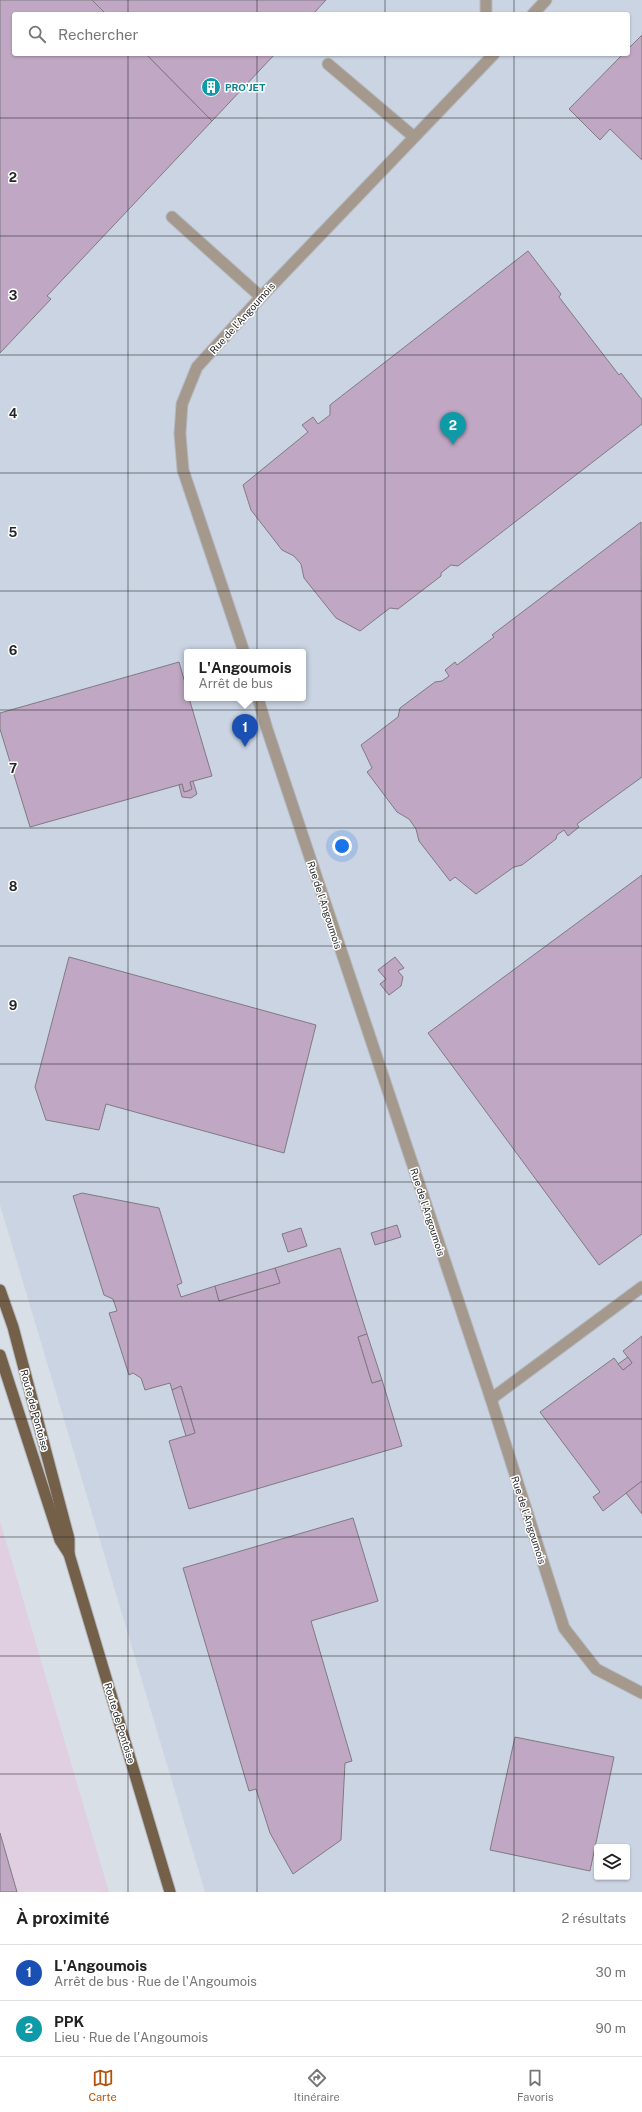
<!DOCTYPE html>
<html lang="fr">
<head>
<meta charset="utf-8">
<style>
  :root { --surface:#fff; --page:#f2f2f2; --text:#222; --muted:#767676; --line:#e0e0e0; --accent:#b45309 }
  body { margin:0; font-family:"Public Sans",sans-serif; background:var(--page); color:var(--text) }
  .controls { position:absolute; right:12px; bottom:12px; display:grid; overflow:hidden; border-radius:4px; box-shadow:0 1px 3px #0004 }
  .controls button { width:36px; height:36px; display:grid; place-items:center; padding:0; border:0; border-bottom:1px solid var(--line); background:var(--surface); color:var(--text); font:20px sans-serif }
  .you { position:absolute; left:342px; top:846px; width:14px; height:14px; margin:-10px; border:3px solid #fff; border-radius:50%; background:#1a73e8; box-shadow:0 0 0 6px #1a73e833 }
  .badge { display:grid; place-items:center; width:26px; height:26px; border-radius:50%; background:var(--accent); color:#fff; font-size:13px; font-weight:700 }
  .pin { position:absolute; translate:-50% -33px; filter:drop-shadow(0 1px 2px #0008) }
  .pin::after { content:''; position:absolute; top:21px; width:14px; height:12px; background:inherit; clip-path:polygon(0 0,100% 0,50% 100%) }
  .popup { position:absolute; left:184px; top:649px; width:122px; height:52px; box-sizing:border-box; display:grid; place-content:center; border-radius:4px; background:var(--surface); filter:drop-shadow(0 1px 3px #0005); font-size:13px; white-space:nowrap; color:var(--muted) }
  .popup b { font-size:15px; color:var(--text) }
  .popup::after { content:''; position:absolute; left:50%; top:100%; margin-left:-8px; border:8px solid transparent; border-top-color:var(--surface) }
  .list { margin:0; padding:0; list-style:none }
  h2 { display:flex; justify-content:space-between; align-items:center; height:52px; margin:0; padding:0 16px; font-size:17px }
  h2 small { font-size:13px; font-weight:400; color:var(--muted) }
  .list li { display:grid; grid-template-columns:26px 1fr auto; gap:12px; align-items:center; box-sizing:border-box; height:56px; padding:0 16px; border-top:1px solid var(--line) }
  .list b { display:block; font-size:15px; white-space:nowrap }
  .list p { margin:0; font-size:13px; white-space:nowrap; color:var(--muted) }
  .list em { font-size:13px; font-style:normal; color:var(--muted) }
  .icon { flex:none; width:22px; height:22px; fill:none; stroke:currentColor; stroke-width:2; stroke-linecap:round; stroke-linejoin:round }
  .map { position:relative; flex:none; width:642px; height:1892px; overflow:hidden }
  .search { position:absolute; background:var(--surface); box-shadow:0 1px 3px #0004; left:12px; right:12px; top:12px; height:44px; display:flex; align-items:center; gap:10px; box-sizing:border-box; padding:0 14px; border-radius:4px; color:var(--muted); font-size:15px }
  .sheet { height:164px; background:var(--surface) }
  nav { display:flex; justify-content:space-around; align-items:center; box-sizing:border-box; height:56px; border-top:1px solid var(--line); background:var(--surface); font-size:11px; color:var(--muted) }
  nav a { display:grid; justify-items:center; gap:2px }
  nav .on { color:var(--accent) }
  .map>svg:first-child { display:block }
  .commercial { fill:#dfcfe1 }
  .built { fill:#cad4e3; fill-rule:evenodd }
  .building { fill:#c0a7c4; stroke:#807a81 }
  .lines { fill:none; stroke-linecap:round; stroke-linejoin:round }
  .service-casing { stroke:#b5bac1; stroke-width:13 }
  .minor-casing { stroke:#b5bac1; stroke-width:13 }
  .primary-casing { stroke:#b5bac1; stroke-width:13 }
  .service { stroke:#a5998d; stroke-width:11 }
  .minor { stroke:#a5998d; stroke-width:11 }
  .primary { stroke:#746049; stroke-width:11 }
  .grid { fill:none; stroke:#242629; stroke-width:1; stroke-opacity:0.55 }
  .labels { text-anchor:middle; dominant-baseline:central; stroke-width:3; stroke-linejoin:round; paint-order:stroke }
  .culture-label { font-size:10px; font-weight:bold; fill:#0d838f; stroke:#fff; text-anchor:start }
  .street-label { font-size:10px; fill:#242629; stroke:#fff }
  .grid-label { font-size:13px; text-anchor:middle; font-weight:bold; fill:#242629; stroke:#fff; stroke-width:3; stroke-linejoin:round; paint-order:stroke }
</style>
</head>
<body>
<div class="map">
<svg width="642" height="1892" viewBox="0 0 642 1892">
  <rect width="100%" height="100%" fill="#d9dfe7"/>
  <polygon class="commercial" points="0,1521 109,1892 0,1892"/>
  <path class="built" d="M0 0H642V1892H205L0 1205ZM14 14H628V54H14ZM187 652H303V698H187ZM597 1847H627V1877H597Z"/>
  <g class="building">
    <polygon points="0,0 92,0 106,14 14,14 14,54 146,54 212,121 47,296 51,299 0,353"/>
    <polygon points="92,0 326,0 313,14 106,14"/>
    <polygon points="642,35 642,160 610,129 600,140 569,109 623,54 628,54 628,49"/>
    <polygon points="146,54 275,54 212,121"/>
    <polygon points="528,251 561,294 559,297 619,375 621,373 642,400 642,424 458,566 451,565 441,573 441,576 398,609 390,608 360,631 336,618 304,578 301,564 294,556 282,550 251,510 243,485 308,432 302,425 313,417 318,424 330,415 330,405"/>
    <polygon points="641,522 642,777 577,824 579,827 568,836 564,830 557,835 556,839 522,865 514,867 476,894 455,877 450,881 419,841 416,829 409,819 397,812 367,772 372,768 361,745 398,717 400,708 435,682 442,681 449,676 445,670 455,662 457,665 494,637 492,635"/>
    <polygon points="179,662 187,690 187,698 189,698 212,776 190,782 192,789 188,791 184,792 182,784 30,827 0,729 0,713"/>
    <polygon points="193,781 197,794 191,798 182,797 179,785 182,784 184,792 188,791 192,789 190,782"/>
    <polygon points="642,875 642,1234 599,1265 428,1033"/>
    <polygon points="69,957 316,1025 284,1153 106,1104 99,1130 46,1120 35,1087"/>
    <polygon points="395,957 404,968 398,971 403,977 401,986 389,995 380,984 386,979 378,970"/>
    <polygon points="82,1193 159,1208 182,1283 177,1285 181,1297 215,1286 219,1301 280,1283 275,1268 340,1248 367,1334 358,1337 372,1383 382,1380 402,1446 189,1509 169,1441 195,1433 181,1386 172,1390 170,1383 145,1390 141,1378 133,1373 129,1375 109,1313 117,1311 113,1299 104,1295 73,1196"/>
    <polygon points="397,1225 401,1237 375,1245 371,1233"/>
    <polygon points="301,1228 307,1246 288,1252 282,1234"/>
    <polygon points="275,1268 280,1283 219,1301 215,1286"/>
    <polygon points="367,1334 382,1380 372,1383 358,1337"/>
    <polygon points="642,1336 642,1481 603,1511 593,1497 600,1492 540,1412 614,1358 623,1370 632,1363 623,1351"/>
    <polygon points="628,1357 632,1363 623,1370 618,1364"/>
    <polygon points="181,1386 195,1433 186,1436 172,1390"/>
    <polygon points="642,1481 642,1514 626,1493"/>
    <polygon points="353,1518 378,1601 311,1621 352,1761 345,1763 341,1840 293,1874 270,1833 256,1789 249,1791 183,1568"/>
    <polygon points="515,1737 614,1757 590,1871 490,1850"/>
    <polygon points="0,1833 17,1892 0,1892"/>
  </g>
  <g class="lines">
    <defs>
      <g id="service">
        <polyline points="486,0 486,14"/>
        <polyline points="328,64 414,137"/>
        <polyline points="172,217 261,297"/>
        <polyline points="491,1399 642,1287"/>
      </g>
      <g id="minor">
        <polyline points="533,14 546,0"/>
        <polyline points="244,652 183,470 180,434 182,404 197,367 261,297 494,54"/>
        <polyline points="258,698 267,729 491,1399 564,1628 596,1669 642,1693"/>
      </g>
      <g id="primary">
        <polyline points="0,1290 13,1327 69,1539 69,1554"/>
        <polyline points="0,1355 60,1540 69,1554 170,1892"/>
      </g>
    </defs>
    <use href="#service" class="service-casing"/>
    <use href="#minor" class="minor-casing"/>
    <use href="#primary" class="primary-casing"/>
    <use href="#service" class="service"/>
    <use href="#minor" class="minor"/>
    <use href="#primary" class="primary"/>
  </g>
  <path class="grid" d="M128 0V14M257 0V14M385 0V14M514 0V14M128 54V1892M257 54V1892M385 54V1892M514 54V1892M0 118H642M0 236H642M0 355H642M0 473H642M0 591H642M0 710H642M0 828H642M0 946H642M0 1064H642M0 1182H642M0 1301H642M0 1419H642M0 1537H642M0 1656H642M0 1774H642"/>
  <defs>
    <symbol id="building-disc" viewBox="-11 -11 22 22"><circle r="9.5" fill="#0f9aa8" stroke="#fff"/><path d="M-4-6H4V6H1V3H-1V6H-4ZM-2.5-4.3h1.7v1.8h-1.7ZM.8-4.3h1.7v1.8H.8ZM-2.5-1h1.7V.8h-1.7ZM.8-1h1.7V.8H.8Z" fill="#fff"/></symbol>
  </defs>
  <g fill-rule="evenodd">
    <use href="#building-disc" x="200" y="76" width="22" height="22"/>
  </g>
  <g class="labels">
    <g class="culture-label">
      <text x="225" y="87">PRO'JET</text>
    </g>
    <g class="street-label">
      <text transform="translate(242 318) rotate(-48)">Rue de l'Angoumois</text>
      <text transform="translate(325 905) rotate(72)">Rue de l'Angoumois</text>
      <text transform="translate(428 1212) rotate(72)">Rue de l'Angoumois</text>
      <text transform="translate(35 1410) rotate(75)">Route de Pontoise</text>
      <text transform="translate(529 1520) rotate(72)">Rue de l'Angoumois</text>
      <text transform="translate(120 1723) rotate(73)">Route de Pontoise</text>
    </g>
  </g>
  <g class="grid-label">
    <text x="13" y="182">2</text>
    <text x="13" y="300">3</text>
    <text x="13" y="418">4</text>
    <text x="13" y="537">5</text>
    <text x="13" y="655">6</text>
    <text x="13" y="773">7</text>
    <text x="13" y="891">8</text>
    <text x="13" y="1010">9</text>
  </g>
</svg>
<div class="controls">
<button><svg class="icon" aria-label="layers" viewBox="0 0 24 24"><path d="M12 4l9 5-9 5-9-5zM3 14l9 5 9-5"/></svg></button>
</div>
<div class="you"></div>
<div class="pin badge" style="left:245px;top:747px;background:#1a4fb4">1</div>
<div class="popup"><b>L'Angoumois</b>Arrêt de bus</div>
<div class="pin badge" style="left:453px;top:445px;background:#0f9aa8">2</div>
<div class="search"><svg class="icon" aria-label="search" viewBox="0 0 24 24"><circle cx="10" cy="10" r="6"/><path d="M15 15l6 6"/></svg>Rechercher</div>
</div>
<section class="sheet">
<h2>À proximité<small>2 résultats</small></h2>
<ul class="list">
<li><span class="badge" style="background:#1a4fb4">1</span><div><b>L'Angoumois</b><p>Arrêt de bus · Rue de l'Angoumois</p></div><em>30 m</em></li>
<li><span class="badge" style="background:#0f9aa8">2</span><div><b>PPK</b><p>Lieu · Rue de l'Angoumois</p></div><em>90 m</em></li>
</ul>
</section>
<nav>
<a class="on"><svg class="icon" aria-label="map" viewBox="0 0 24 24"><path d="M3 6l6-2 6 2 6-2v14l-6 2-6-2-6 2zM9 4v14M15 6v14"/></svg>Carte</a>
<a><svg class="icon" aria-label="directions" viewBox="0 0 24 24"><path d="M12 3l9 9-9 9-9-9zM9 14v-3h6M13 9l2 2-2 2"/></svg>Itinéraire</a>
<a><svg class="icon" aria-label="saved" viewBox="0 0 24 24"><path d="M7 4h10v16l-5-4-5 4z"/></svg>Favoris</a>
</nav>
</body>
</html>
